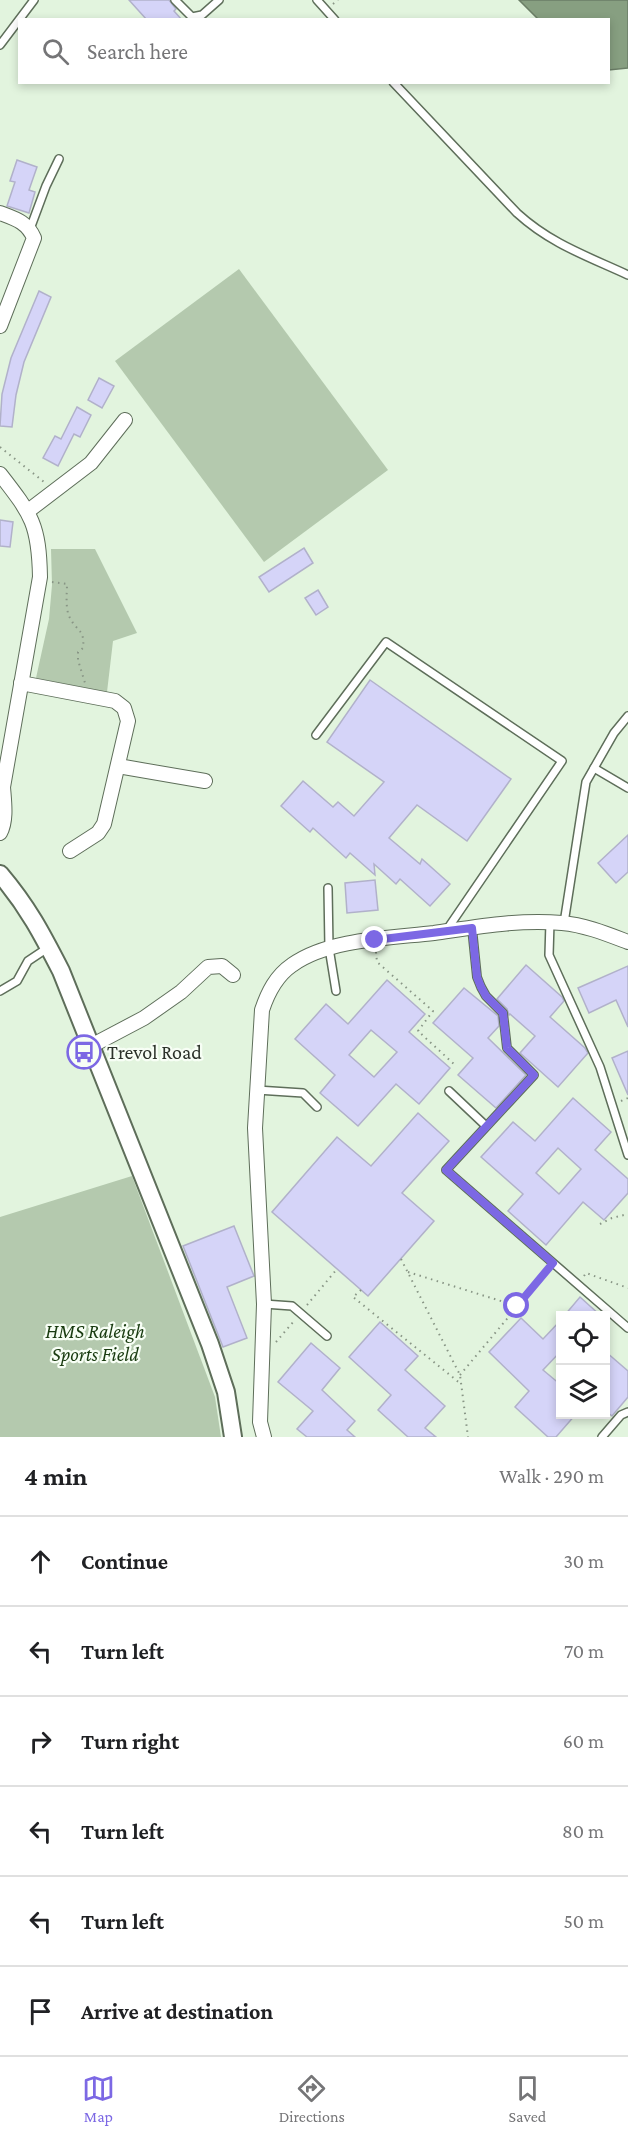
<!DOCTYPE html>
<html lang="en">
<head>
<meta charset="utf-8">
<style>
  :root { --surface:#fff; --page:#f6f6f6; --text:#202124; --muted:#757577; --line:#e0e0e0; --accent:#7c68e4 }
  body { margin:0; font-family:"Crimson Pro",serif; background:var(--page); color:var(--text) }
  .controls { position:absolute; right:18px; bottom:18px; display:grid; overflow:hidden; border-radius:0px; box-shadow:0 3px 9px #0003 }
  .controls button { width:54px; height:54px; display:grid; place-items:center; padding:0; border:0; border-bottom:2px solid var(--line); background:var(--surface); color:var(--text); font:30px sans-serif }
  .stop { position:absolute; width:18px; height:18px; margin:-14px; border:4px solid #7c68e4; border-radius:50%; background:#fff }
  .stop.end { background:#7c68e4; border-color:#fff; box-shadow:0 2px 6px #0008 }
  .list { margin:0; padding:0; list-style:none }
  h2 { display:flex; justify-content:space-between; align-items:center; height:78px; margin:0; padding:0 24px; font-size:26px }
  h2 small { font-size:20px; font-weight:400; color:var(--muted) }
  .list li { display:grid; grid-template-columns:39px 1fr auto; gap:18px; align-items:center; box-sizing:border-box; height:90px; padding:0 24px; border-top:2px solid var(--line) }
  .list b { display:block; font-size:22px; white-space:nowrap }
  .list em { font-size:20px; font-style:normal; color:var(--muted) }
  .icon { flex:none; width:33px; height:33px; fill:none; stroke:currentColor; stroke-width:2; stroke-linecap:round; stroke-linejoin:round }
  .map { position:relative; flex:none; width:628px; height:1437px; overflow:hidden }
  .search { position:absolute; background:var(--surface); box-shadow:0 3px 9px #0003; left:18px; right:18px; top:18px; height:66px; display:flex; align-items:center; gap:15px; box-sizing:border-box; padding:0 21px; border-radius:0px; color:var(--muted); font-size:22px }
  .sheet { height:618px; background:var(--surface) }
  nav { display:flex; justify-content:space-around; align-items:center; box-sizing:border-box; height:84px; border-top:2px solid var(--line); background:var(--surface); font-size:16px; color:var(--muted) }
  nav a { display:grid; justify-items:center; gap:3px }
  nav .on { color:var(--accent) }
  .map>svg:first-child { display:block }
  .green { fill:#b4c9ae }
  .water { fill:#879f81; stroke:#6b7e67; stroke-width:1.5 }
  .building { fill:#d5d4f8; stroke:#b1b1ca; stroke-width:1.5; fill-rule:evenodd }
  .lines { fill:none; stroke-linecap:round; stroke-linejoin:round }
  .service-casing { stroke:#5e6e5a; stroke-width:10 }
  .minor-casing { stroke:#5e6e5a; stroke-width:16 }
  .tertiary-casing { stroke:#5e6e5a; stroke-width:20 }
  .path { stroke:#889585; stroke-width:2; stroke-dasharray:1.5 4.5; stroke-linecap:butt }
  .service { stroke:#fff; stroke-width:7 }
  .minor { stroke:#fff; stroke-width:14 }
  .tertiary { stroke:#fff; stroke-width:16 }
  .route { stroke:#7c68e4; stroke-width:8 }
  .labels { text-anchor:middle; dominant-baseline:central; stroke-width:4.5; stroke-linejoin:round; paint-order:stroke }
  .poi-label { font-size:20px; fill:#2b3229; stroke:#f7fef5; text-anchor:start }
  .park-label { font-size:20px; font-style:italic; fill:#193b10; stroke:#f7fef5 }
</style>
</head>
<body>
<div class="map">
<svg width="628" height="1437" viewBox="0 0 628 1437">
  <rect width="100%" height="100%" fill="#e2f4de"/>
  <g class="green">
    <polygon points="239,269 388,470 264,562 115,361"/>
    <polygon points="51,549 95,549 137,633 113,641 107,692 36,678 49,619 52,585"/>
    <polygon points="132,1176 215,1397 221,1437 0,1437 0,1217"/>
  </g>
  <polygon class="water" points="519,0 628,0 628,68 609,70 608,20 538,19"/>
  <g class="building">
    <polygon points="129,0 169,0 176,9 174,11 182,20 147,20"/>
    <polygon points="17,160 37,167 29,190 35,192 29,213 7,206 15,182 10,181"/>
    <polygon points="39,291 51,297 24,362 16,395 12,427 0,426 2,394 11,358"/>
    <polygon points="99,378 114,386 102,408 88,400"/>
    <polygon points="77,407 91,415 80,437 74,434 58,466 43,458 55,436 61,439"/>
    <polygon points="0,520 13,522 10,547 0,546"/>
    <polygon points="304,548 313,563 269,592 259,577"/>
    <polygon points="318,590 328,607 316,615 305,598"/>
    <polygon points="370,680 511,779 467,841 417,805 389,838 420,864 422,859 450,884 430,906 400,879 396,884 374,864 375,875 350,853 346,858 313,828 310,832 281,806 303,781 333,807 338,802 354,816 384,782 327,742"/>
    <polygon points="628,835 628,872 616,883 598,863"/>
    <polygon points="375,880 378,910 347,913 345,883"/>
    <polygon points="526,965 562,997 564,1001 550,1017 585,1048 588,1053 558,1087 520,1053 535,1036 510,1014 509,1015 507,1009 497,999"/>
    <polygon points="628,966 628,1027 616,1000 589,1013 578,988"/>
    <path d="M387 980 425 1014 409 1032 450 1068 419 1104 396 1084 358 1126 320 1093 335 1075 295 1039 326 1004 348 1024ZM371 1030 397 1052 374 1077 349 1055Z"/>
    <polygon points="464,988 498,1016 499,1026 488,1038 526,1075 496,1108 458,1075 473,1058 433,1023"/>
    <polygon points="628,1051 628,1095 612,1058"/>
    <path d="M573 1098 611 1132 595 1150 628 1179V1193L604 1220 583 1202 546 1245 508 1211 523 1194 481 1157 513 1122 535 1141ZM558 1148 581 1169 559 1194 536 1173Z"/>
    <polygon points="418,1113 449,1141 402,1193 434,1221 368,1296 272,1212 337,1137 371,1166"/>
    <polygon points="234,1226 254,1276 227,1287 247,1338 223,1347 183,1246"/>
    <polygon points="580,1297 601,1316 564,1316"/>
    <polygon points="521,1318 543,1339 561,1320 561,1351 543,1370 561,1385 561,1414 576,1414 556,1437 548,1437 515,1407 529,1391 489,1352"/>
    <polygon points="380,1322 418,1356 405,1370 445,1406 425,1428 436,1437 408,1437 378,1410 391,1395 349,1357"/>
    <polygon points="311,1343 340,1368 322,1390 355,1421 347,1430 355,1437 307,1437 297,1429 313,1411 278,1382"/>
    <polygon points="606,1352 628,1371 628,1397 612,1416 606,1411"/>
  </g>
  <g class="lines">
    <defs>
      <g id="service">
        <polyline points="175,0 192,17 202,15 219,0"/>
        <polyline points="317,0 335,20"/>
        <polyline points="0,45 34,0"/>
        <path d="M393 82 517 213C551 244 587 256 628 275"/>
        <polyline points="30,229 46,186 59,159"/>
        <polyline points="316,735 386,642 562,761 446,931"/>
        <polyline points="594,768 628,788"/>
        <polyline points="328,888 329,948 336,991"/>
        <polyline points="550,922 549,955 600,1067 628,1155"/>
        <polyline points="564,923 586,782 614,733 628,716"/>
        <polyline points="472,928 477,977 481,987 486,996 503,1013 507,1048 534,1075 446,1170 628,1328"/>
        <polyline points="0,991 17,981 28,961 49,947"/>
        <polyline points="257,1090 303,1093 317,1107"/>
        <polyline points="449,1091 486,1126"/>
        <polyline points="264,1304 292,1306 327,1336"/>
        <polyline points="602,1437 621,1415 628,1412"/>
      </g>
      <g id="minor">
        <path d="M0 213C16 219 27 222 34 238L0 326"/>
        <path d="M0 474C32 515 39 525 40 577L3 787C4 801 7 820 0 833"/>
        <polyline points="28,511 91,463 125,420"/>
        <polyline points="21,683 115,701 124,708 128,721 104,824 98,833 70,851"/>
        <polyline points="118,766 205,781"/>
        <polyline points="91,1046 144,1018 181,992 208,967 222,966 233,975"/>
        <path d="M264 1437 260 1422 264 1304 255 1128 262 1010C268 992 276 976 292 965 328 939 390 938 434 933 476 927 519 919 562 923 585 925 607 934 628 942"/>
      </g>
      <path id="tertiary" d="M0 874C28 907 42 934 61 971L210 1344 226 1392 233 1437"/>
    </defs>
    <use href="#service" class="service-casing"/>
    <use href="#minor" class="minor-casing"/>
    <use href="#tertiary" class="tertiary-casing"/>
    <g class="path">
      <polyline points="333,4 338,0"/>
      <polyline points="0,447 44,482"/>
      <path d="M52 582 67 584C67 594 65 609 70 618 77 632 85 629 83 648L78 652V660L85 683"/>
      <polyline points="376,952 377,962 433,1011 418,1031 455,1065"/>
      <polyline points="621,1101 628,1098"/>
      <polyline points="600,1224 612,1218 628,1214"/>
      <polyline points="401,1259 460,1375 468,1437"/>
      <polyline points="408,1272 517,1306"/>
      <polyline points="584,1276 586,1273 628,1288"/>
      <polyline points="361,1290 353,1297 461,1384"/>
      <polyline points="307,1305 337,1269"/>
      <polyline points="276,1342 294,1321"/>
      <polyline points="460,1375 547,1271"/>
    </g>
    <use href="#service" class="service"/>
    <use href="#minor" class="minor"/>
    <use href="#tertiary" class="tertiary"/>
  </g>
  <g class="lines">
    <polyline class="route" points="375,940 472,928 477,977 481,987 486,996 503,1013 507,1048 534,1075 446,1170 553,1263 517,1306"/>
  </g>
  <defs>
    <symbol id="bus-ring" viewBox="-11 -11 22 22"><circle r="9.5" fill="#f7fef5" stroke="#7c68e4" stroke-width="1.5"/><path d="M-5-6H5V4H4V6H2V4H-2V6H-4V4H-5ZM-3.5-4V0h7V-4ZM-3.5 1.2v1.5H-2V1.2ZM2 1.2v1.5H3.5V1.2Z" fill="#7c68e4"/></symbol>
  </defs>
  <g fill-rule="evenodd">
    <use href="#bus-ring" x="65" y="1033" width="38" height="38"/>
  </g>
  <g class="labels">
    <g class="poi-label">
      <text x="107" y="1052">Trevol Road</text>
    </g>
    <g class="park-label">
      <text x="95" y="1331">HMS Raleigh<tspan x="95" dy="23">Sports Field</tspan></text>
    </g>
  </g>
</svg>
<div class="controls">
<button><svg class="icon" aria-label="locate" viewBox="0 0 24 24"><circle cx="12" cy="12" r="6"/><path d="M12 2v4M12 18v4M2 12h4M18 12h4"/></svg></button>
<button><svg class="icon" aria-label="layers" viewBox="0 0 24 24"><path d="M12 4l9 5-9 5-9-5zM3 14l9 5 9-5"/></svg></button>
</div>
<div class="stop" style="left:517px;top:1306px"></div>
<div class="stop end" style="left:375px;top:940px"></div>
<div class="search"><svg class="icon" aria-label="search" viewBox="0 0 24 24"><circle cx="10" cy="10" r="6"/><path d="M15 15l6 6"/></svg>Search here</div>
</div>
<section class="sheet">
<h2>4 min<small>Walk · 290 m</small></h2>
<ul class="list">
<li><svg class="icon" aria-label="ahead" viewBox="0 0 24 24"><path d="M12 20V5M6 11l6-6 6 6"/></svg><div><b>Continue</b></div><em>30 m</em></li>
<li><svg class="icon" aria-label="left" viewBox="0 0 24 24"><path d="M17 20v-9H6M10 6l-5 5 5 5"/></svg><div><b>Turn left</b></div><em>70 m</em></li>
<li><svg class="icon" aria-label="right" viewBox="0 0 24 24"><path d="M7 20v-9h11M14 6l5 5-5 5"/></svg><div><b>Turn right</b></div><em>60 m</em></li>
<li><svg class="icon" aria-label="left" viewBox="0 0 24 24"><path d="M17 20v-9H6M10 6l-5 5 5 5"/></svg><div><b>Turn left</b></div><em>80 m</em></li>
<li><svg class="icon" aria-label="left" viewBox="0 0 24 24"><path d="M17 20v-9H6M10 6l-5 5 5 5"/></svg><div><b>Turn left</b></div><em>50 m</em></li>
<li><svg class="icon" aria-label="arrive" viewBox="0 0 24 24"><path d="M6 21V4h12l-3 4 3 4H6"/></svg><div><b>Arrive at destination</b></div></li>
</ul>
</section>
<nav>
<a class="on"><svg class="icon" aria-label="map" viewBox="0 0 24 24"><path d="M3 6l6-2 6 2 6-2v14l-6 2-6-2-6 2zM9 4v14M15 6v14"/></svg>Map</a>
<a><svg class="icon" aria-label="directions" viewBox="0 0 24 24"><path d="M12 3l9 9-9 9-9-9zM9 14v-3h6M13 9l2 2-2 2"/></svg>Directions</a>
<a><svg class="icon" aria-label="saved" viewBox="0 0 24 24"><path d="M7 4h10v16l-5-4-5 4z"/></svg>Saved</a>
</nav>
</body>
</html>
